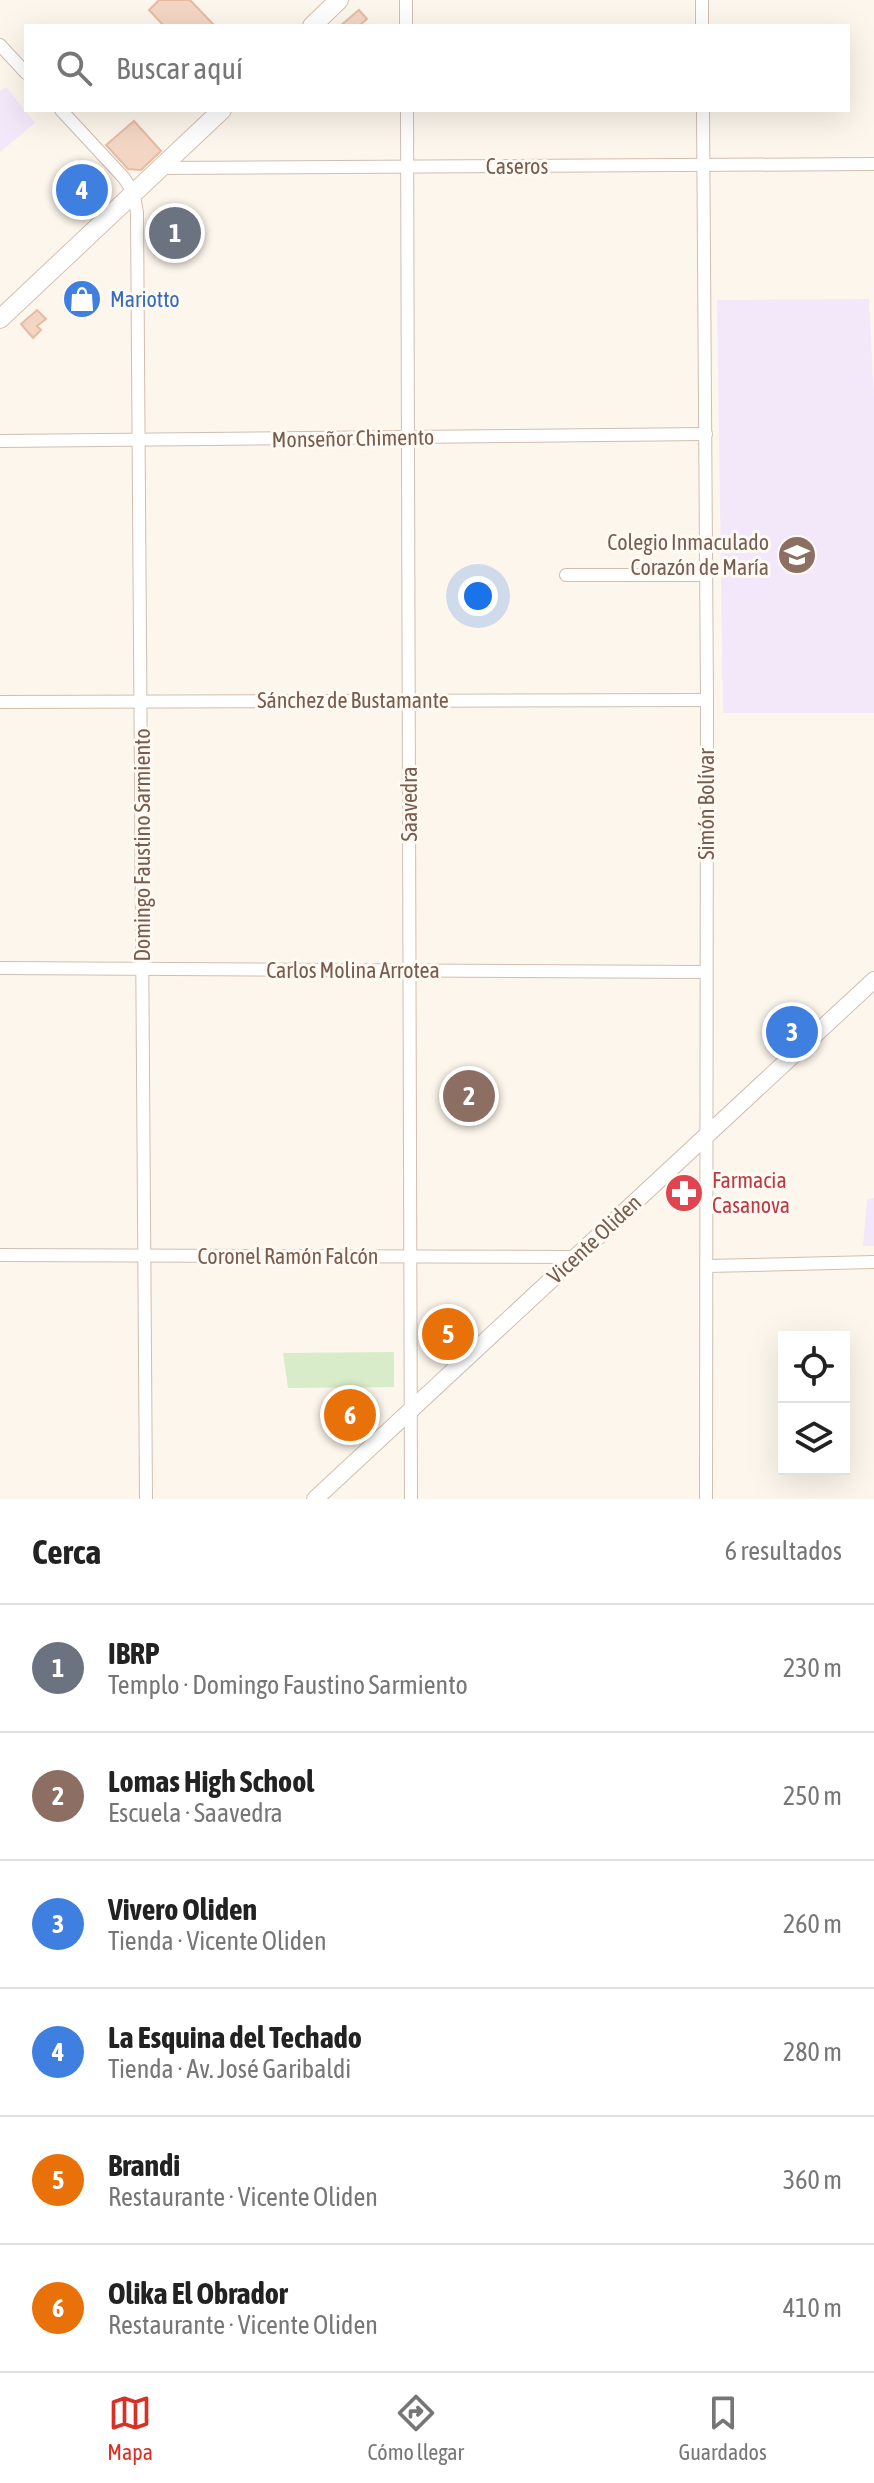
<!DOCTYPE html>
<html lang="es">
<head>
<meta charset="utf-8">
<style>
  :root { --surface:#fff; --page:#f2f2f2; --text:#222; --muted:#767676; --line:#e0e0e0; --accent:#d93025 }
  body { margin:0; font-family:"Asap Condensed",sans-serif; background:var(--page); color:var(--text) }
  .controls { position:absolute; right:24px; bottom:24px; display:grid; overflow:hidden; border-radius:0px; box-shadow:0 8px 32px #0002 }
  .controls button { width:72px; height:72px; display:grid; place-items:center; padding:0; border:0; border-bottom:2px solid var(--line); background:var(--surface); color:var(--text); font:40px sans-serif }
  .you { position:absolute; left:478px; top:596px; width:28px; height:28px; margin:-20px; border:6px solid #fff; border-radius:50%; background:#1a73e8; box-shadow:0 0 0 12px #1a73e833 }
  .badge { display:grid; place-items:center; width:52px; height:52px; border-radius:50%; background:var(--accent); color:#fff; font-size:26px; font-weight:700 }
  .pin { position:absolute; translate:-50% -50%; border:4px solid #fff; box-shadow:0 2px 8px #0006 }
  .list { margin:0; padding:0; list-style:none }
  h2 { display:flex; justify-content:space-between; align-items:center; height:104px; margin:0; padding:0 32px; font-size:34px }
  h2 small { font-size:26px; font-weight:400; color:var(--muted) }
  .list li { display:grid; grid-template-columns:52px 1fr auto; gap:24px; align-items:center; box-sizing:border-box; height:128px; padding:0 32px; border-top:2px solid var(--line) }
  .list b { display:block; font-size:30px; white-space:nowrap }
  .list p { margin:0; font-size:26px; white-space:nowrap; color:var(--muted) }
  .list em { font-size:26px; font-style:normal; color:var(--muted) }
  .icon { flex:none; width:44px; height:44px; fill:none; stroke:currentColor; stroke-width:2; stroke-linecap:round; stroke-linejoin:round }
  .map { position:relative; flex:none; width:874px; height:1499px; overflow:hidden }
  .search { position:absolute; background:var(--surface); box-shadow:0 8px 32px #0002; left:24px; right:24px; top:24px; height:88px; display:flex; align-items:center; gap:20px; box-sizing:border-box; padding:0 28px; border-radius:0px; color:var(--muted); font-size:30px }
  .sheet { height:872px; background:var(--surface) }
  nav { display:flex; justify-content:space-around; align-items:center; box-sizing:border-box; height:112px; border-top:2px solid var(--line); background:var(--surface); font-size:22px; color:var(--muted) }
  nav a { display:grid; justify-items:center; gap:4px }
  nav .on { color:var(--accent) }
  .map>svg:first-child { display:block }
  .education { fill:#f3e8fa }
  .green { fill:#d8ecc9 }
  .building { fill:#f3d5c3; stroke:#e6bba3; stroke-width:2 }
  .lines { fill:none; stroke-linecap:round; stroke-linejoin:round }
  .minor-casing { stroke:#d1beb0; stroke-width:14 }
  .tertiary-casing { stroke:#d1beb0; stroke-width:18 }
  .secondary-casing { stroke:#d6c0b0; stroke-width:20 }
  .minor { stroke:#fff; stroke-width:12 }
  .tertiary { stroke:#fff; stroke-width:16 }
  .secondary { stroke:#fff; stroke-width:18 }
  .labels { text-anchor:middle; dominant-baseline:central; stroke-width:6; stroke-linejoin:round; paint-order:stroke }
  .street-label { font-size:22px; fill:#7a5c4d; stroke:#fffaf3 }
  .shop-label { font-size:22px; fill:#366cbe; stroke:#fffaf3; text-anchor:start }
  .education-label { font-size:22px; fill:#785e54; stroke:#fffaf3; text-anchor:end }
  .health-label { font-size:22px; fill:#be3a42; stroke:#fffaf3; text-anchor:start }
</style>
</head>
<body>
<div class="map">
<svg width="874" height="1499" viewBox="0 0 874 1499">
  <rect width="100%" height="100%" fill="#fdf6ec"/>
  <g class="education">
    <polygon points="6,87 35,123 0,152 0,91"/>
    <polygon points="869,299 874,397 874,713 723,713 717,300"/>
    <polygon points="874,1198 874,1246 863,1246 867,1199"/>
  </g>
  <polygon class="green" points="394,1352 394,1387 288,1388 283,1353"/>
  <g class="building">
    <polygon points="159,0 190,0 215,26 164,26 149,10"/>
    <polygon points="359,10 367,19 359,26 340,26"/>
    <polygon points="134,121 161,151 141,170 128,169 106,145"/>
    <polygon points="77,165 106,196 107,200 99,207 91,199 82,208 58,184"/>
    <polygon points="79,280 101,302 85,318 63,296"/>
    <polygon points="37,310 46,319 37,326 41,330 33,338 21,324"/>
  </g>
  <g class="lines">
    <defs>
      <g id="minor">
        <polyline points="406,0 406,26"/>
        <polyline points="702,0 702,26"/>
        <polyline points="0,45 26,73"/>
        <polyline points="61,110 124,178 133,192 137,212 146,1499"/>
        <polyline points="407,110 411,1499"/>
        <polyline points="703,110 707,700 706,1499"/>
        <polyline points="160,168 874,164"/>
        <polyline points="0,441 706,434"/>
        <polyline points="566,575 706,575"/>
        <polyline points="0,702 707,700"/>
        <polyline points="0,968 705,972"/>
        <polyline points="0,1255 575,1257"/>
        <polyline points="707,1266 874,1262"/>
      </g>
      <polyline id="tertiary" points="315,1499 874,980"/>
      <g id="secondary">
        <polyline points="312,26 339,0"/>
        <polyline points="0,319 222,110"/>
      </g>
    </defs>
    <use href="#minor" class="minor-casing"/>
    <use href="#tertiary" class="tertiary-casing"/>
    <use href="#secondary" class="secondary-casing"/>
    <use href="#minor" class="minor"/>
    <use href="#tertiary" class="tertiary"/>
    <use href="#secondary" class="secondary"/>
  </g>
  <defs>
    <symbol id="shop-disc" viewBox="-11 -11 22 22"><circle r="9.5" fill="#3f7fe0" stroke="#fffaf3"/><path d="M-5-2.5h2.3a2.7 3.5 0 0 1 5.4 0H5L5.5 6h-11ZM-1.5-2.5h3a1.5 2.3 0 0 0-3 0Z" fill="#fff"/></symbol>
    <symbol id="school-disc" viewBox="-11 -11 22 22"><circle r="9.5" fill="#8d6e63" stroke="#fffaf3"/><path d="M0-5L7-2L0 1L-7-2ZM-4 1L0 2.5L4 1V4Q0 6-4 4Z" fill="#fff"/></symbol>
    <symbol id="pharmacy-disc" viewBox="-11 -11 22 22"><circle r="9.5" fill="#e0444e" stroke="#fffaf3"/><path d="M-2-6h4v4h4v4h-4v4h-4v-4h-4v-4h4Z" fill="#fff"/></symbol>
  </defs>
  <g fill-rule="evenodd">
    <use href="#shop-disc" x="60" y="277" width="44" height="44"/>
    <use href="#school-disc" x="775" y="533" width="44" height="44"/>
    <use href="#pharmacy-disc" x="662" y="1171" width="44" height="44"/>
  </g>
  <g class="labels">
    <g class="street-label">
      <text x="517" y="166">Caseros</text>
      <text transform="translate(353 438) rotate(-1)">Monseñor Chimento</text>
      <text x="353" y="700">Sánchez de Bustamante</text>
      <text transform="translate(409 804) rotate(-90)">Saavedra</text>
      <text transform="translate(706 804) rotate(-90)">Simón Bolívar</text>
      <text transform="translate(142 845) rotate(-90)">Domingo Faustino Sarmiento</text>
      <text x="353" y="970">Carlos Molina Arrotea</text>
      <text transform="translate(594 1239) rotate(-43)">Vicente Oliden</text>
      <text x="288" y="1256">Coronel Ramón Falcón</text>
    </g>
    <g class="shop-label">
      <text x="110" y="299">Mariotto</text>
    </g>
    <g class="education-label">
      <text x="769" y="542">Colegio Inmaculado<tspan x="769" dy="25">Corazón de María</tspan></text>
    </g>
    <g class="health-label">
      <text x="712" y="1180">Farmacia<tspan x="712" dy="25">Casanova</tspan></text>
    </g>
  </g>
</svg>
<div class="controls">
<button><svg class="icon" aria-label="locate" viewBox="0 0 24 24"><circle cx="12" cy="12" r="6"/><path d="M12 2v4M12 18v4M2 12h4M18 12h4"/></svg></button>
<button><svg class="icon" aria-label="layers" viewBox="0 0 24 24"><path d="M12 4l9 5-9 5-9-5zM3 14l9 5 9-5"/></svg></button>
</div>
<div class="you"></div>
<div class="pin badge" style="left:175px;top:233px;background:#6b7280">1</div>
<div class="pin badge" style="left:469px;top:1096px;background:#8d6e63">2</div>
<div class="pin badge" style="left:792px;top:1032px;background:#3f7fe0">3</div>
<div class="pin badge" style="left:82px;top:190px;background:#3f7fe0">4</div>
<div class="pin badge" style="left:448px;top:1334px;background:#e8710a">5</div>
<div class="pin badge" style="left:350px;top:1415px;background:#e8710a">6</div>
<div class="search"><svg class="icon" aria-label="search" viewBox="0 0 24 24"><circle cx="10" cy="10" r="6"/><path d="M15 15l6 6"/></svg>Buscar aquí</div>
</div>
<section class="sheet">
<h2>Cerca<small>6 resultados</small></h2>
<ul class="list">
<li><span class="badge" style="background:#6b7280">1</span><div><b>IBRP</b><p>Templo · Domingo Faustino Sarmiento</p></div><em>230 m</em></li>
<li><span class="badge" style="background:#8d6e63">2</span><div><b>Lomas High School</b><p>Escuela · Saavedra</p></div><em>250 m</em></li>
<li><span class="badge" style="background:#3f7fe0">3</span><div><b>Vivero Oliden</b><p>Tienda · Vicente Oliden</p></div><em>260 m</em></li>
<li><span class="badge" style="background:#3f7fe0">4</span><div><b>La Esquina del Techado</b><p>Tienda · Av. José Garibaldi</p></div><em>280 m</em></li>
<li><span class="badge" style="background:#e8710a">5</span><div><b>Brandi</b><p>Restaurante · Vicente Oliden</p></div><em>360 m</em></li>
<li><span class="badge" style="background:#e8710a">6</span><div><b>Olika El Obrador</b><p>Restaurante · Vicente Oliden</p></div><em>410 m</em></li>
</ul>
</section>
<nav>
<a class="on"><svg class="icon" aria-label="map" viewBox="0 0 24 24"><path d="M3 6l6-2 6 2 6-2v14l-6 2-6-2-6 2zM9 4v14M15 6v14"/></svg>Mapa</a>
<a><svg class="icon" aria-label="directions" viewBox="0 0 24 24"><path d="M12 3l9 9-9 9-9-9zM9 14v-3h6M13 9l2 2-2 2"/></svg>Cómo llegar</a>
<a><svg class="icon" aria-label="saved" viewBox="0 0 24 24"><path d="M7 4h10v16l-5-4-5 4z"/></svg>Guardados</a>
</nav>
</body>
</html>
